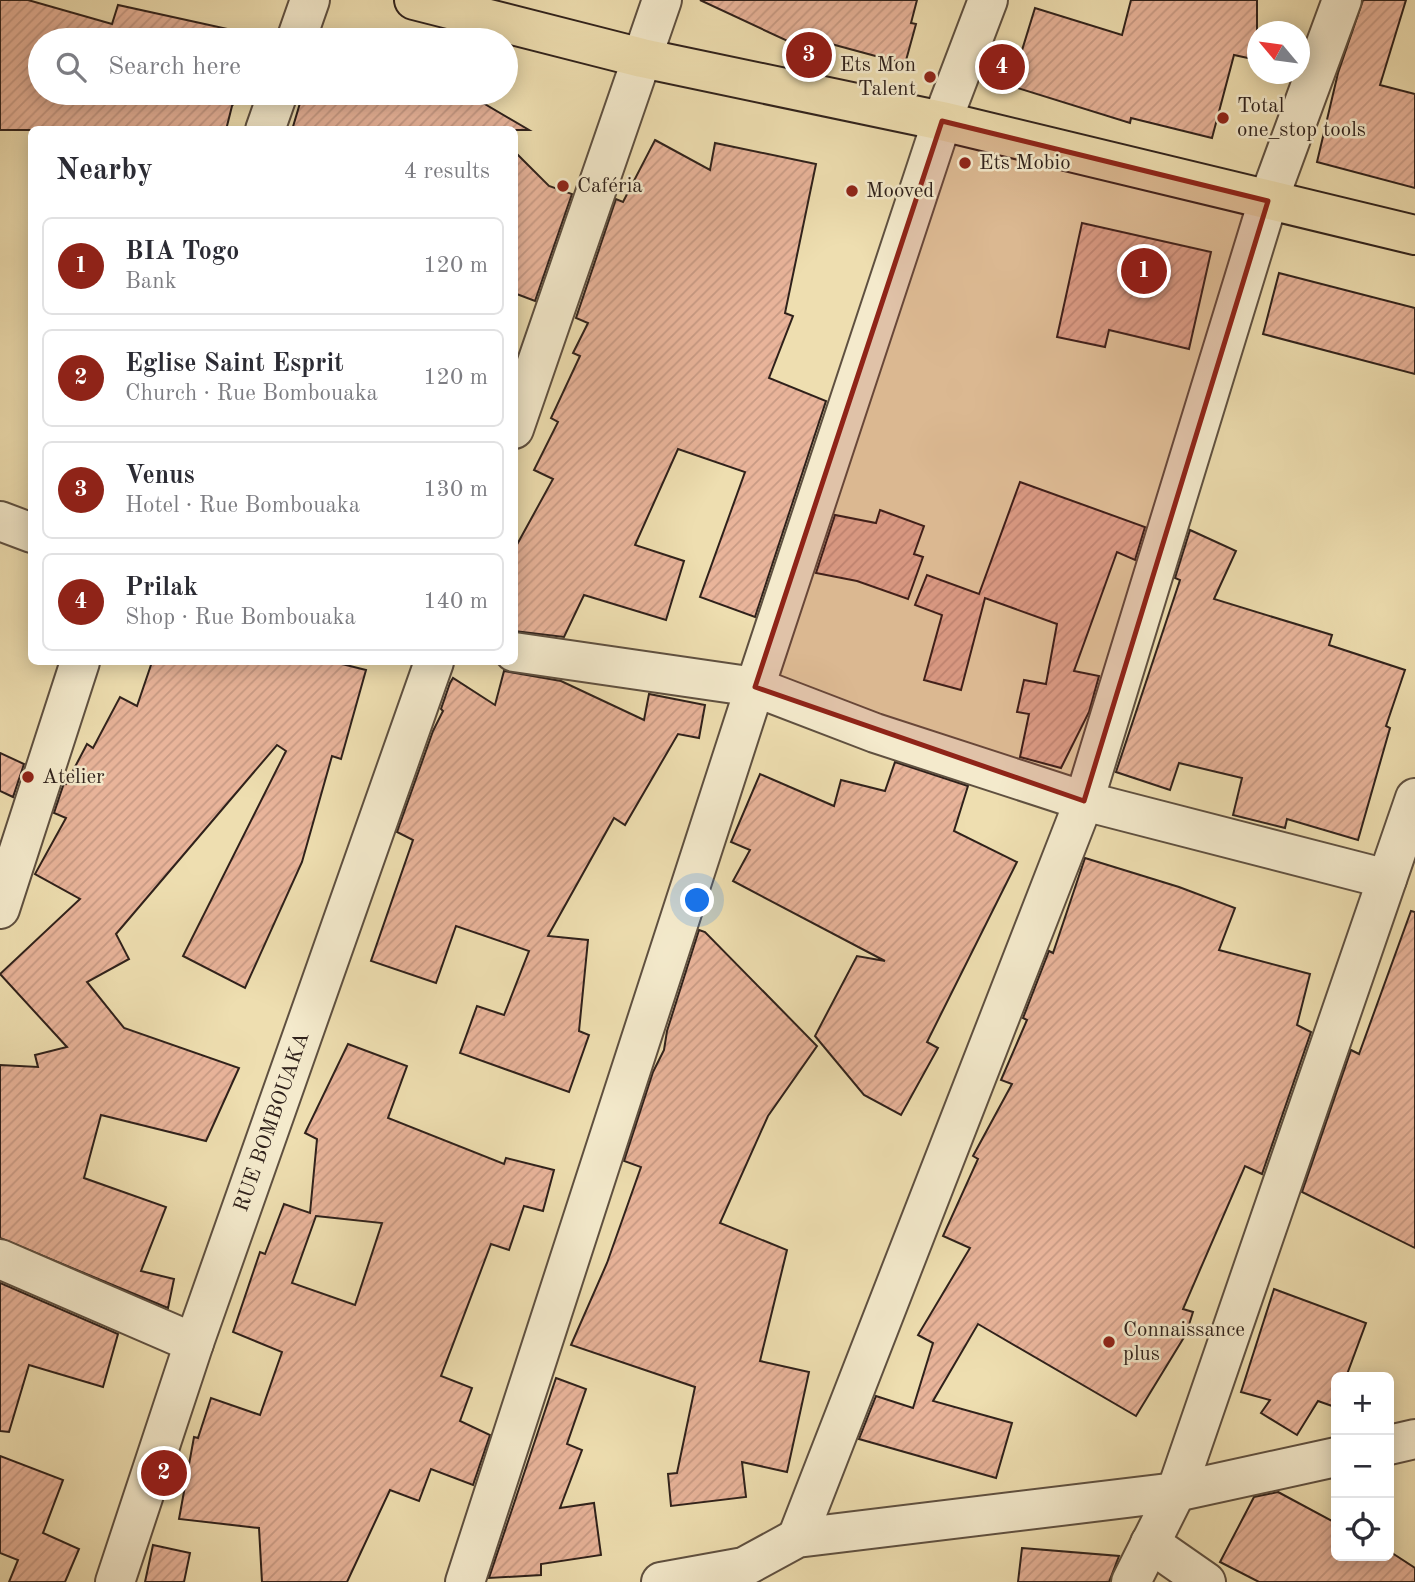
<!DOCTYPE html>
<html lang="en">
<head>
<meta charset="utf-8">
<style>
  :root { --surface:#fff; --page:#f7f7f7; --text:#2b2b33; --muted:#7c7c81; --line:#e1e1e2; --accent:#8f2418 }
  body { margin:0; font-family:"Old Standard TT",serif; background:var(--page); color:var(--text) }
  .controls { position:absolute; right:21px; bottom:21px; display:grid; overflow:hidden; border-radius:10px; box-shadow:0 4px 18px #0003 }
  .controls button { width:63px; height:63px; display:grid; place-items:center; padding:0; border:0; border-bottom:2px solid var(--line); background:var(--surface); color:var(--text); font:35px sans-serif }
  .compass { position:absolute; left:1247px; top:21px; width:63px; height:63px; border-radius:50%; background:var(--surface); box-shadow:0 4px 18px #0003; rotate:299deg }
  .you { position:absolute; left:698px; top:901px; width:24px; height:24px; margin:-18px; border:5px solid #fff; border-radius:50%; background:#1a73e8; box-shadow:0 0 0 10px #1a73e833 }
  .badge { display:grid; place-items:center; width:46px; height:46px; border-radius:50%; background:var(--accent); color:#fff; font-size:23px; font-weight:700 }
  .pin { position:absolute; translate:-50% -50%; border:4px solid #fff; box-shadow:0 2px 7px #0006 }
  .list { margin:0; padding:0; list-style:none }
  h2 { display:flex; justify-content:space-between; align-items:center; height:91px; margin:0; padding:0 28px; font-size:30px }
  h2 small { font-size:23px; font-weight:400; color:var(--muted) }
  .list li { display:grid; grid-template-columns:46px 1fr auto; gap:21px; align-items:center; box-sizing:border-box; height:98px; margin:0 14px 14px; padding:0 14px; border:2px solid var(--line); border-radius:10px }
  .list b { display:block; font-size:26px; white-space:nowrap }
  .list p { margin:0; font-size:23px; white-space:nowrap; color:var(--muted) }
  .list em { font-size:23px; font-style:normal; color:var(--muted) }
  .icon { flex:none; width:38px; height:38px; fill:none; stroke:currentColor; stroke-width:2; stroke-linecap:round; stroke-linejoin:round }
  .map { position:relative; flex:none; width:1415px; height:1582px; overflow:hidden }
  .search { position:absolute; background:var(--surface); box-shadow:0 4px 18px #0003; left:28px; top:28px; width:490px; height:77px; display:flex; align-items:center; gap:18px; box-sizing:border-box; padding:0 24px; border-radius:38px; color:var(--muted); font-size:26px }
  .panel { position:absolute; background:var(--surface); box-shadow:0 4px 18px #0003; left:28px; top:126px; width:490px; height:539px; border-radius:10px }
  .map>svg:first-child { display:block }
  .building { fill:url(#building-hatch); stroke:#2f211b; stroke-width:2; fill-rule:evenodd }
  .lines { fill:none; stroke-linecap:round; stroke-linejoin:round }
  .minor-casing { stroke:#5f5040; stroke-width:42 }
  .major-casing { stroke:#2f211b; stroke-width:42 }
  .minor { stroke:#f4eacc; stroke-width:38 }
  .major { stroke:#eedeb0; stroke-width:38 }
  .marked { fill:#8f2418; fill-opacity:0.2; stroke:#8f2418; stroke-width:5; stroke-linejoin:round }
  .poi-dot { fill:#8f2418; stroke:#f4eacc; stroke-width:2.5 }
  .labels { text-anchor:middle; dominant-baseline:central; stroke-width:5; stroke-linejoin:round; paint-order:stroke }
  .poi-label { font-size:21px; fill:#2f211b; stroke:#f4eacc; text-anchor:start }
  .street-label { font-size:21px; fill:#2f211b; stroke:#f4eacc }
</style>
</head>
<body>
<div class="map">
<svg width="1415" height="1582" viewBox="0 0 1415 1582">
  <defs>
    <pattern id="building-hatch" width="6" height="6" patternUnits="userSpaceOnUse" patternTransform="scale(1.75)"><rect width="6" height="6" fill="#e9b49a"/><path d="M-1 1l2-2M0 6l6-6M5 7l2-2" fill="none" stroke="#c89a84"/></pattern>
  </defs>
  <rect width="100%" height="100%" fill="#eedeb0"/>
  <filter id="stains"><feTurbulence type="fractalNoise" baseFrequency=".00286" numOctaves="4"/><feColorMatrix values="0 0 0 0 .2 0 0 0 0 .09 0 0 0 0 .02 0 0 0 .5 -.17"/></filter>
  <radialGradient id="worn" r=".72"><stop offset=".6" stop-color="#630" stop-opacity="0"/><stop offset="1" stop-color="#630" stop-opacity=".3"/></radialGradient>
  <g class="building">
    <polygon points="0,0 28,0 112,24 118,5 255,35 254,40 40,40 40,93 242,93 232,106 226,130 0,130"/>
    <polygon points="700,0 917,0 911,23 916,24 905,64 798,35 794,44"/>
    <polygon points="1131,0 1257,0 1257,60 1234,55 1212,138 1131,118 1130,123 1011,86 1035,8 1122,35"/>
    <polygon points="1363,0 1406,0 1380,85 1415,94 1415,188 1317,162 1338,73"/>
    <polygon points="303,93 466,93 529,130 292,130"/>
    <polygon points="655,140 710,170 715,143 816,164 785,313 793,316 769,378 826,401 755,617 700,597 745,472 678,449 635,545 684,561 666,620 584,595 564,637 514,631 514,550 553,479 534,470 558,422 551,418 580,356 573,353 588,323 576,318 616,199 623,202"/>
    <polygon points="514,151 549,186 572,194 535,301 514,293"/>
    <polygon points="1082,223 1211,252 1189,349 1109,330 1105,347 1057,337"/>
    <polygon points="1279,273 1415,308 1415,374 1263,334"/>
    <polygon points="1020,482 1145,527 1135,560 1117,552 1074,671 1099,676 1089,712 1061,768 1020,757 1029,714 1017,712 1024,680 1046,684 1057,624 985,598 961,690 924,680 942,615 915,605 927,575 979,594"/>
    <polygon points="880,510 924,526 914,554 923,557 908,599 857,581 816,573 835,515 876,523"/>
    <polygon points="1190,530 1236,551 1214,599 1332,635 1329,645 1405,670 1386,726 1390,728 1358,840 1287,819 1285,828 1233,815 1242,778 1179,763 1170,790 1116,772 1180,580 1175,578"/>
    <polygon points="152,662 334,662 366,670 341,759 332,756 302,862 245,988 183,956 286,751 277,745 116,934 129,959 87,982 124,1028 239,1068 206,1141 101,1115 84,1178 166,1207 141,1271 174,1279 168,1308 0,1238 0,1065 38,1067 35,1055 67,1047 0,974 80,899 35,874 66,818 54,813 64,783 66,784 87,744 93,748 120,697 137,706"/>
    <polygon points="504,671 561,681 644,720 649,694 705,705 699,738 678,734 625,825 614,818 548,936 588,940 579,1031 589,1035 569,1092 460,1053 477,1006 504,1015 529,951 456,926 436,983 371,961 413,840 397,832 433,731 443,711 441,709 450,683 453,678 495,705"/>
    <polygon points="0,753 24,764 13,797 0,791"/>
    <polygon points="895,762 968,786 954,831 1017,862 927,1042 938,1048 901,1115 864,1095 815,1036 857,956 885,961 733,881 750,850 731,842 760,774 834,806 841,780 885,791"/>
    <polygon points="1085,858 1179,887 1235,908 1219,950 1310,974 1297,1025 1311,1032 1262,1174 1245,1166 1183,1309 1193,1312 1186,1334 1136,1416 978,1324 933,1401 1012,1423 996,1478 859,1439 876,1396 913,1408 933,1343 918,1335 970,1248 943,1236 978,1159 973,1156 1012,1084 1001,1080 1027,1020 1023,1018 1049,951 1053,953"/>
    <polygon points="1411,911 1415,912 1415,1248 1302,1192 1351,1050 1359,1054"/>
    <polygon points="699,930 705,932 817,1046 768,1116 720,1223 787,1250 760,1361 809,1372 787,1472 742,1462 746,1497 671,1506 668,1474 677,1473 695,1387 571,1345 607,1263 641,1167 624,1161 653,1072 664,1050 667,1031"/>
    <path d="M348 1044 407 1066 388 1118 504 1164 506 1158 554 1170 543 1211 524 1206 509 1250 491 1244 441 1376 472 1388 460 1421 490 1435 473 1485 431 1469 419 1501 390 1490 347 1582H262L259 1528 179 1519 194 1437 198 1438 211 1398 260 1415 282 1352 233 1332 260 1252 265 1254 284 1204 310 1213 317 1139 305 1133ZM316 1216 382 1223 355 1305 292 1283Z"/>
    <polygon points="0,1283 118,1334 103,1387 29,1365 9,1432 0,1431"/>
    <polygon points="1274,1289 1366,1323 1346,1377 1336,1377 1335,1407 1318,1401 1297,1435 1261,1413 1270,1400 1241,1392"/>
    <polygon points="556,1378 586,1389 567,1444 582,1450 560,1508 594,1503 601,1555 541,1564 541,1575 489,1578"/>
    <polygon points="0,1456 63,1480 43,1533 79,1549 65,1582 9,1582 18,1560 0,1553"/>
    <polygon points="1278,1492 1336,1523 1336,1556 1389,1556 1389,1551 1415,1568 1415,1582 1259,1582 1220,1562 1254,1497"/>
    <polygon points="153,1545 190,1553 184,1582 145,1582"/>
    <polygon points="1022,1548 1119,1556 1109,1582 1018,1582"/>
  </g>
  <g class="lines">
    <defs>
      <g id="minor">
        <polyline points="296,40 310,0"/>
        <polyline points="265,130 278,93"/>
        <polyline points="514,429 662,0"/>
        <polyline points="0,521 32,533"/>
        <polyline points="514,652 755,687 875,733 1084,801 1387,879"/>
        <polyline points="0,909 80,662"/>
        <polyline points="0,1259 194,1343"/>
        <polyline points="1389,1445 1415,1439"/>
        <polyline points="797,1538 1084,801 1268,201 1342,0"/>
        <polyline points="1150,1543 1206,1582"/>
        <path id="s1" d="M115 1582 194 1343 434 662"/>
        <polyline points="465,1582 755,687 942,121 988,0"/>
        <polyline points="661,1582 744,1567 797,1538 1176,1492 1336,1457"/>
        <polyline points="1131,1582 1176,1492 1415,798"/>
      </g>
      <polyline id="major" points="414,0 642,58 942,121 1415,235"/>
    </defs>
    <use href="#minor" class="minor-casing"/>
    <use href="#major" class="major-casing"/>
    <use href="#minor" class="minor"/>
    <use href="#major" class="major"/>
  </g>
  <path class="marked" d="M942 121 1268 201 1084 801 755 687Z"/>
  <g class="poi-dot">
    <circle cx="930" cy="77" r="7"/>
    <circle cx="1223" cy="118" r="7"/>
    <circle cx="965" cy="163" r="7"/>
    <circle cx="563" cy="186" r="7"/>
    <circle cx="852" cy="191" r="7"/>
    <circle cx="28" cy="777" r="7"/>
    <circle cx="1109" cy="1342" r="7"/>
  </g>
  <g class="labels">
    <g class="poi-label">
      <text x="916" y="65" text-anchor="end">Ets Mon<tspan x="916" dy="24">Talent</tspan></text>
      <text x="1237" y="106">Total<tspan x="1237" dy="24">one_stop tools</tspan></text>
      <text x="979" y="163">Ets Mobio</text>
      <text x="577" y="186">Caféria</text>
      <text x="866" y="191">Mooved</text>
      <text x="42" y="777">Atelier</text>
      <text x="1123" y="1330">Connaissance<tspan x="1123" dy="24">plus</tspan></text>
    </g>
    <g class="street-label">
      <text stroke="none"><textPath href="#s1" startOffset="486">RUE BOMBOUAKA</textPath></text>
    </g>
  </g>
  <rect width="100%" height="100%" filter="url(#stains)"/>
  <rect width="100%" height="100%" fill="url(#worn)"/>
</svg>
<div class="controls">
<button>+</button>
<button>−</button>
<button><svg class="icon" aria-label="locate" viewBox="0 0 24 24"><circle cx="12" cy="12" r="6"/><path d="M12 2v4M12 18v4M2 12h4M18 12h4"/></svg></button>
</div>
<svg class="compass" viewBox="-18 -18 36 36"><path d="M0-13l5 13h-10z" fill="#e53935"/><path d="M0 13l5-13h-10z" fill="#7c7c81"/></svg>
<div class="you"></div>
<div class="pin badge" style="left:1144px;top:271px">1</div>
<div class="pin badge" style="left:164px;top:1473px">2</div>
<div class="pin badge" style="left:809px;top:55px">3</div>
<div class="pin badge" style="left:1002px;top:67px">4</div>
<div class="search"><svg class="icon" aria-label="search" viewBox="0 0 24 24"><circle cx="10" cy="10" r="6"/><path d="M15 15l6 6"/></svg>Search here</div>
<section class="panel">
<h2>Nearby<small>4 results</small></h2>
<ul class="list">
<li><span class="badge">1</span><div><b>BIA Togo</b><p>Bank</p></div><em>120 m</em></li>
<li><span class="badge">2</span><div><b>Eglise Saint Esprit</b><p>Church · Rue Bombouaka</p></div><em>120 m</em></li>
<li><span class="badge">3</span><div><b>Venus</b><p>Hotel · Rue Bombouaka</p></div><em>130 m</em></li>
<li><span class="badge">4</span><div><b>Prilak</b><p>Shop · Rue Bombouaka</p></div><em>140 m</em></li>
</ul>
</section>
</div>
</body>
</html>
